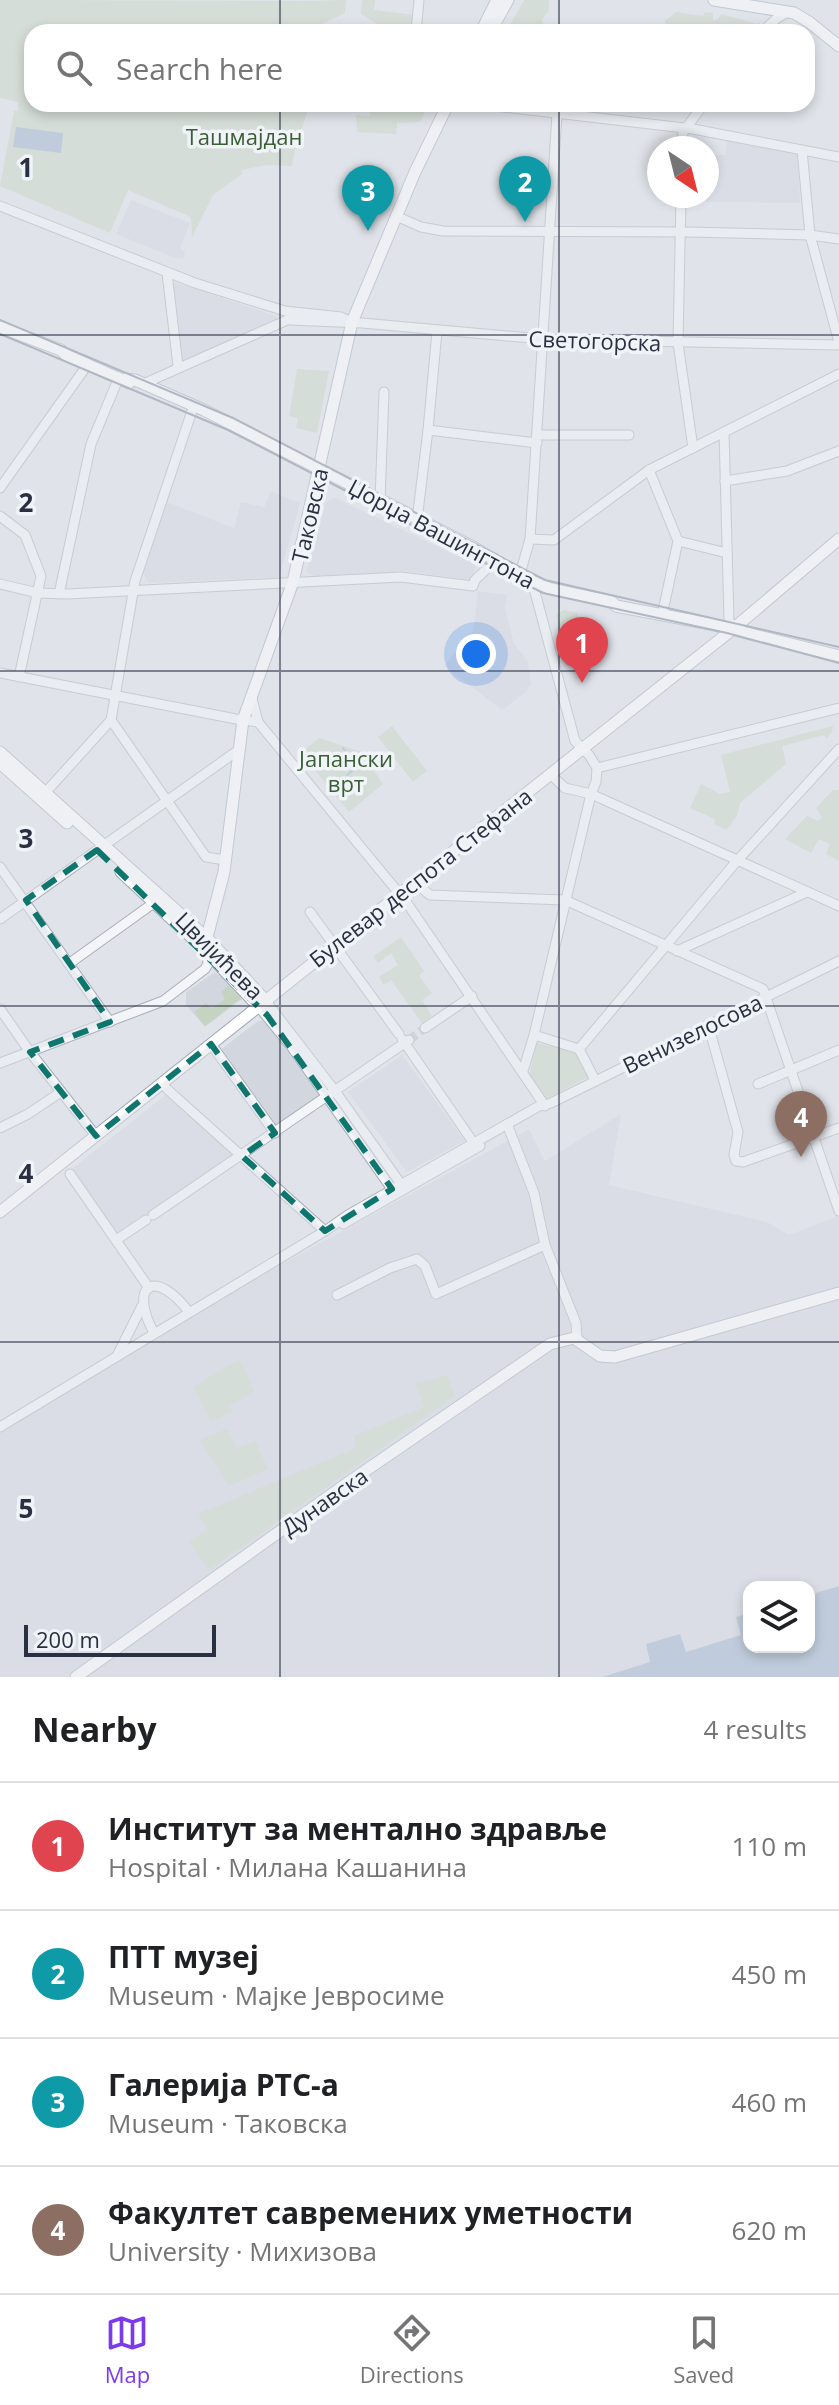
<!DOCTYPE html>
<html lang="en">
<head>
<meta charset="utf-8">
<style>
  :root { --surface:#fff; --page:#f2f2f2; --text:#202124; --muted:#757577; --line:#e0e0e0; --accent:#7c3aed }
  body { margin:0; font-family:"Open Sans",sans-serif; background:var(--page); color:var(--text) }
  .controls { position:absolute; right:24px; bottom:24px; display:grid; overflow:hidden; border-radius:16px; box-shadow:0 4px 12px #0003 }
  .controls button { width:72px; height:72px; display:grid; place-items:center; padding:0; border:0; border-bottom:2px solid var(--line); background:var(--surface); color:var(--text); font:40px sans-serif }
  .compass { position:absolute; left:647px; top:136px; width:72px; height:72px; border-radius:50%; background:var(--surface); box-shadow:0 4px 12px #0003; rotate:145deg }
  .scale { position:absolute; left:24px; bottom:20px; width:192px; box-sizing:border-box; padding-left:8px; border:4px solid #283042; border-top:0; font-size:22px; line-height:28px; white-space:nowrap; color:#283042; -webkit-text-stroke:6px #f0f3f7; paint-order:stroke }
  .you { position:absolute; left:476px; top:654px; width:28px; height:28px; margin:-20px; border:6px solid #fff; border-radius:50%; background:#1a73e8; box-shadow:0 0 0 12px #1a73e833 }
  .badge { display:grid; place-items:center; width:52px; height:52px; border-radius:50%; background:var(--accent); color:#fff; font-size:26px; font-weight:700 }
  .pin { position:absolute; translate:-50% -66px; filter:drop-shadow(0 2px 4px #0008) }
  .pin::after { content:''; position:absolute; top:42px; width:28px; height:24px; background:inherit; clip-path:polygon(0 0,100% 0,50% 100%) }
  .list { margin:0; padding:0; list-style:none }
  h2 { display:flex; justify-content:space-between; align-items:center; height:104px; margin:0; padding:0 32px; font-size:34px }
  h2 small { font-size:26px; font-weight:400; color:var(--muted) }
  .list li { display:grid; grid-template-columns:52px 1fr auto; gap:24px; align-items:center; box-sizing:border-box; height:128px; padding:0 32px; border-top:2px solid var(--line) }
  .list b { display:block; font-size:30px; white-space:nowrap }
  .list p { margin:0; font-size:26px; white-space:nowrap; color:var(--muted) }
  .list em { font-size:26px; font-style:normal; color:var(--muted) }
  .icon { flex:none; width:44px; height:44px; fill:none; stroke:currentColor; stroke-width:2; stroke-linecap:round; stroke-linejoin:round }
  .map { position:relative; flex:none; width:839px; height:1677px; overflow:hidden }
  .search { position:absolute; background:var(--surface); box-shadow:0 4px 12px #0003; left:24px; right:24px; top:24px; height:88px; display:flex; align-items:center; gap:20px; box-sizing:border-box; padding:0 28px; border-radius:24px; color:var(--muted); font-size:30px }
  .sheet { height:616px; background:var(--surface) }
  nav { display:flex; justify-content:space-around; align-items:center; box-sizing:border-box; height:112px; border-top:2px solid var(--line); background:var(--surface); font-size:22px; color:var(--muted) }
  nav a { display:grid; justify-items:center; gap:4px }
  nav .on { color:var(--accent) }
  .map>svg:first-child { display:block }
  .built { fill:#d2d6df; fill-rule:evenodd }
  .green { fill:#c5d4c1 }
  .water { fill:#9aafcc }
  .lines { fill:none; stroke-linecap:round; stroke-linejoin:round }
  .stream { stroke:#9aafcc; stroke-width:2 }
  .minor-tunnel { stroke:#bbc0c8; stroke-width:9; stroke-dasharray:9 4.5; stroke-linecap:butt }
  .minor-casing { stroke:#a9aeb8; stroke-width:11 }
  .major-casing { stroke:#9fa7b6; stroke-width:13 }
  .minor { stroke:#f3f5f8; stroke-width:9 }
  .major { stroke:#fff; stroke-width:11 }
  .tram { stroke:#798294; stroke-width:2 }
  .marked { fill:none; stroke:#0f766e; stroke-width:6; stroke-dasharray:16 10; stroke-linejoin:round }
  .grid { fill:none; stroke:#283042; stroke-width:2; stroke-opacity:0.55 }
  .labels { text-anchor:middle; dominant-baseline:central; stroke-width:7; stroke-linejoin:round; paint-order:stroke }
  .park-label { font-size:22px; fill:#3a5f35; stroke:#f0f3f7 }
  .street-label { font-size:22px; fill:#283042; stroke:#f0f3f7 }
  .grid-label { font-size:26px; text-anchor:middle; font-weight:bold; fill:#283042; stroke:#f0f3f7; stroke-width:7; stroke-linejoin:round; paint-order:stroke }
</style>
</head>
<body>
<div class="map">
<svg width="839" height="1677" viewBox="0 0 839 1677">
  <rect width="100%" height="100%" fill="#e0e4ea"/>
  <g class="built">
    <polygon points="727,140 798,154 800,203 706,202 707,155 726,155"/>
    <polygon points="131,200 190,223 180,248 185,252 184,258 178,259 116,234"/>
    <polygon points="175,282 276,316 277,319 181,361 173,290"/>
    <polygon points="271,491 300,503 279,577 149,583 143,574 167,502 234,528 241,502 264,507"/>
    <polygon points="335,498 476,565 471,580 404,571 317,578 306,572 326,502"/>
    <polygon points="478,591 507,595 505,608 514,644 527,660 530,674 531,684 526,692 502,710 444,666 473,631"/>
    <polygon points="214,973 222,976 242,999 205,1027 186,1005 186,992"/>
    <polygon points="258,1021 266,1021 320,1097 274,1129 219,1051"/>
    <polygon points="402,1055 465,1141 407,1172 348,1092"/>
    <polygon points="167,1094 234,1153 118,1235 73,1168"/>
    <path d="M621 1114 609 1185 767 1222 789 1235 839 1216V1677H0V1431L187 1316 529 1129 545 1161ZM749 1587H809V1647H749Z"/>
  </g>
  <g class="green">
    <polygon points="0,0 305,1 346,0 345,13 314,28 313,32 32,32 32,104 303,104 307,114 296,143 292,166 266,165 242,170 242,174 213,195 192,237 191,217 128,190 110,233 0,186 14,111 18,111 18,102 0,98"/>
    <polygon points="362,0 375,0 374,10 415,15 413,32 375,32 376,23 361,14"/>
    <polygon points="524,0 549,0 549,11 542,19 544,32 506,32"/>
    <polygon points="676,12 703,16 705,12 713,13 713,21 718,19 721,14 757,24 761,21 757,32 668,32 665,21"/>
    <polygon points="371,104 428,105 420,122 397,123 396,134 357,132 356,115 370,116"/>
    <polygon points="297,369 329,371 317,433 296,428 298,418 289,416"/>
    <polygon points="564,610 578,613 572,641 576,657 581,656 582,659 566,666 556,614"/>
    <polygon points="392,726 427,771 413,782 378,737"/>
    <polygon points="833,726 832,732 827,738 824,735 782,746 786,764 740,803 737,816 726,830 714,824 715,819 690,808 701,784 720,794 730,792 721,755"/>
    <polygon points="319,738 361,752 383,784 349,812 301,753"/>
    <polygon points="833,790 839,790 839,861 826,854 830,844 819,839 811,853 785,839 807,816 818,821 822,817 816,808"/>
    <polygon points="401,937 424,971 419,976 432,993 422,1000 432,1016 422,1023 391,980 384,985 379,977 398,965 391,953 378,963 374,956"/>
    <polygon points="229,985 241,998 205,1026 194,1012 206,1003 211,1009 225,999 221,992"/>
    <polygon points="537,1043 577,1053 590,1076 546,1099 529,1075"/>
    <polygon points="240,1359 254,1391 229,1406 232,1412 211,1421 193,1387"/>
    <polygon points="447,1375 455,1396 209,1570 189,1542 207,1529 198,1514 356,1448 354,1436 424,1407 415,1383"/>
    <polygon points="227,1429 236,1448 255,1441 268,1469 229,1486 200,1440"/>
  </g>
  <g class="water">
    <polygon points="16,127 63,133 61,153 13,147"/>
    <polygon points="839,1586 839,1677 602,1677 650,1662 646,1644 680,1634 686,1652 741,1635 736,1617 749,1613 749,1647 809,1647 809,1595"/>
  </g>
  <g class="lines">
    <g class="stream">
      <polyline points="343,748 352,761"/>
      <polyline points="347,775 356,768"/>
    </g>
    <polyline class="minor-tunnel" points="409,1040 425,1028"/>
    <defs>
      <g id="minor">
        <polyline points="416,32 419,0"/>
        <polyline points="762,32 776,19 787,12"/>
        <polyline points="477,104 693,129 839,157"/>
        <polyline points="682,148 683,132 704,104"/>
        <polyline points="802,150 810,235 839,342"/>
        <polyline points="681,196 678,343 693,448"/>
        <polyline points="0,206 195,283 285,311 341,317 352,322"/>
        <polyline points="396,216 421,227 443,231 688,232 810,235 839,239"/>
        <polyline points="167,273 178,366"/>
        <polyline points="289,320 362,323 542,339 839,345"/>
        <polyline points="143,384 294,317"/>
        <polyline points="428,430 537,443"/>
        <polyline points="724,432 729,620 733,629"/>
        <polyline points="538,435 629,435"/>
        <polyline points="649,470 678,541 663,611"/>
        <polyline points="725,481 787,471 839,451"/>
        <polyline points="0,488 88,364"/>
        <polyline points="380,500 384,392"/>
        <polyline points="0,516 25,535 41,576 19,677"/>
        <polyline points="417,520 428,430 437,331"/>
        <polyline points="530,539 554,540 649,470 839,374"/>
        <polyline points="678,541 727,553"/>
        <polyline points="520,574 530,539 557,114"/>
        <polyline points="0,584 38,593 67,594 401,577 473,586 475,580 496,560"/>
        <polyline points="59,594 91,444 119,377"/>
        <polyline points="0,673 236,719 258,722"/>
        <polyline points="252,698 258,722 407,903 545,1106"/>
        <polyline points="111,720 206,857 225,860"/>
        <polyline points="597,768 839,708"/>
        <polyline points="550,774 565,788 591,794 839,906"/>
        <polyline points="45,793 111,720 135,581 192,411"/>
        <polyline points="0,867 110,1022"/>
        <polyline points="423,875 424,890 430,895 565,900 763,989 839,1211"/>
        <polyline points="310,912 399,1034"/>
        <polyline points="0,919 240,749"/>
        <polyline points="677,951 807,892"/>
        <polyline points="70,963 155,902"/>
        <polyline points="265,1000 335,1091 403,1187"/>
        <polyline points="258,1006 291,1046 394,1192"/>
        <polyline points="0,1009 30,1052 96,1136"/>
        <polyline points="708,1024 738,1132 734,1155 736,1161 743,1162 839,1128"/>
        <polyline points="425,1028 472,996"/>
        <polyline points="534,1035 579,1049 595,1080"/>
        <polyline points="402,1039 475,1145"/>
        <polyline points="211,1044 275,1133"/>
        <polyline points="579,1049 736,862 839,749"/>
        <polyline points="0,1063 163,1001 205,969 208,964 207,952"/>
        <polyline points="523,1071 534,1035 591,794 596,782 597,768 589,755 575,741 532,581"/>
        <polyline points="758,1084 839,1050"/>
        <polyline points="167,1089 325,1231"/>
        <polyline points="507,1124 534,1193 545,1245 576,1323 577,1339"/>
        <polyline points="0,1128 28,1114 61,1092"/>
        <polyline points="70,1174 149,1288"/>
        <polyline points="153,1215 409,1040"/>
        <polyline points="343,1224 480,1146"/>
        <polyline points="116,1240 146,1220"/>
        <polyline points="337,1295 390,1268 417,1259 425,1266 436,1294 545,1245"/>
        <path d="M154 1333C128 1285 155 1267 189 1312"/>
        <polyline points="117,1356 142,1306"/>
        <polyline points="0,1427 325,1231 348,1215 539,1106 551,1103 839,961"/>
      </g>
      <g id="major">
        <polyline points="714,0 794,13 809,22 839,46"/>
        <polyline points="481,32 497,0"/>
        <polyline points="490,32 508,0"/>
        <polyline points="0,327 61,350 66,355 129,383"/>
        <polyline points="125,379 135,380 204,410 471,546 532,581 551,589 612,602 616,606 710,624 839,656"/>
        <polyline points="0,752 207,938 265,1000"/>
        <polyline points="0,763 67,823"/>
        <polyline points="121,872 202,947 258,1006"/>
        <polyline points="207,952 206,941 224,872 243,720 293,582 352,322 415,172 448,104"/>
        <polyline points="0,1212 733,629 839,539"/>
        <polyline points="76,1677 349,1482 550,1344 574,1338 600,1356 615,1357 839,1293"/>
      </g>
    </defs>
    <use href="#minor" class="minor-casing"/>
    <use href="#major" class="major-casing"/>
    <use href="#minor" class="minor"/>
    <use href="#major" class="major"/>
    <g class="tram">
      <polyline points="0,320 233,418 545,580 839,647"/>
      <polyline points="0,334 228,430 543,593 727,633 839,663"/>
    </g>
  </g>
  <path d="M0 0H839V1677H0ZM97 850 267 1015 392 1189 325 1231 242 1156 275 1133 211 1044 96 1136 30 1052 110 1022 26 900Z" fill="#e0e4ea" fill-opacity=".55" fill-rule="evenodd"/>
  <path class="marked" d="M97 850 267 1015 392 1189 325 1231 242 1156 275 1133 211 1044 96 1136 30 1052 110 1022 26 900Z"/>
  <path class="grid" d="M280 0V32M559 0V32M280 104V1677M559 104V1677M0 335H839M0 671H839M0 1006H839M0 1342H839"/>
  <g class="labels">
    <g class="park-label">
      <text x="244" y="136">Ташмајдан</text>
      <text x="346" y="758">Јапански<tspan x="346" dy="25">врт</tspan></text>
    </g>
    <g class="street-label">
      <text transform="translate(595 340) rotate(2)">Светогорска</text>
      <text transform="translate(309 515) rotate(-77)">Таковска</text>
      <text transform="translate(442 533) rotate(28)">Џорџа Вашингтона</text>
      <text transform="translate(420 877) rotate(-38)">Булевар деспота Стефана</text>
      <text transform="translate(220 955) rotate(45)">Цвијићева</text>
      <text transform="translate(692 1033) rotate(-26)">Венизелосова</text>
      <text transform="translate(324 1501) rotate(-35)">Дунавска</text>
    </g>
  </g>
  <g class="grid-label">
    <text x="26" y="177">1</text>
    <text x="26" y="512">2</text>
    <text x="26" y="848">3</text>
    <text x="26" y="1183">4</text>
    <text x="26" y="1518">5</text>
  </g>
</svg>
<div class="controls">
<button><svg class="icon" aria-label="layers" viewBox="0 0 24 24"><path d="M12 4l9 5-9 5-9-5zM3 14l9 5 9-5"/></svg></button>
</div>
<svg class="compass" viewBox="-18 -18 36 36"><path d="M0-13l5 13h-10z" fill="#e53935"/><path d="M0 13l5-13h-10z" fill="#757577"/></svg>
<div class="scale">200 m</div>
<div class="you"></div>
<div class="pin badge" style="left:582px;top:683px;background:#e0444e">1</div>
<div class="pin badge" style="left:525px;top:222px;background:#0f9aa8">2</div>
<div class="pin badge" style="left:368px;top:231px;background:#0f9aa8">3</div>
<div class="pin badge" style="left:801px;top:1157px;background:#8d6e63">4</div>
<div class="search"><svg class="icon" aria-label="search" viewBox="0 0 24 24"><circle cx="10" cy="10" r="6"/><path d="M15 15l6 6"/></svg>Search here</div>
</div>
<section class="sheet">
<h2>Nearby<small>4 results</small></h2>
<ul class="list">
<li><span class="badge" style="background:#e0444e">1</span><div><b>Институт за ментално здравље</b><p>Hospital · Милана Кашанина</p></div><em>110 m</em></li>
<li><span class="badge" style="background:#0f9aa8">2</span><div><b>ПТТ музеј</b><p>Museum · Мајке Јевросиме</p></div><em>450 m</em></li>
<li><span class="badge" style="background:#0f9aa8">3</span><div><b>Галерија РТС-а</b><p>Museum · Таковска</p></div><em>460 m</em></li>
<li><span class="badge" style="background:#8d6e63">4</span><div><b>Факултет савремених уметности</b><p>University · Михизова</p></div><em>620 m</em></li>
</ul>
</section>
<nav>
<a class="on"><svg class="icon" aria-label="map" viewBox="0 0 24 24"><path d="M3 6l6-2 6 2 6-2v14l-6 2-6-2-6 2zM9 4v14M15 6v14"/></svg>Map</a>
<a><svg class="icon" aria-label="directions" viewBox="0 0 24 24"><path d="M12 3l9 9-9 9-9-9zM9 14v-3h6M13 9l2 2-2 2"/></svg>Directions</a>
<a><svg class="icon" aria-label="saved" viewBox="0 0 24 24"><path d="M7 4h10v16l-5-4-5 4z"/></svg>Saved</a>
</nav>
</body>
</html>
